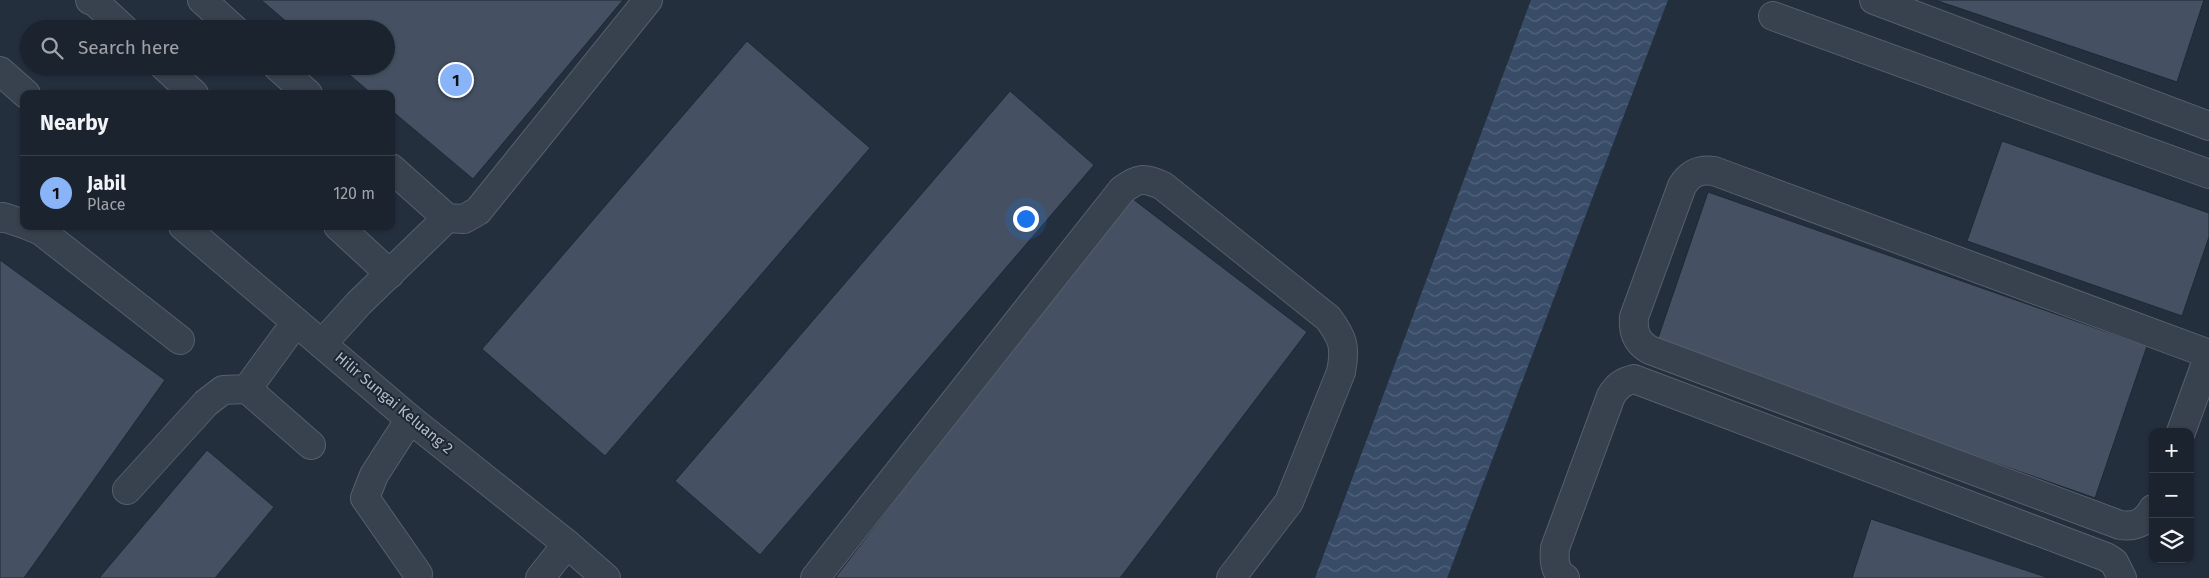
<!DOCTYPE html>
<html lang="en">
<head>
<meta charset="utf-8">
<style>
  :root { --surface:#1b232e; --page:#282f3a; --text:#f1f3f6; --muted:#a0a4aa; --line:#39404a; --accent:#8ab4f8 }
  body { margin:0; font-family:"Fira Sans",sans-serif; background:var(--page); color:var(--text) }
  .controls { position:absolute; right:15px; bottom:15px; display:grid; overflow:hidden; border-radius:10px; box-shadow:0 1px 4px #0004 }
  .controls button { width:45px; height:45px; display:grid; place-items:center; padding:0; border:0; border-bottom:1px solid var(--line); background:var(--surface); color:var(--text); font:25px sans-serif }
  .you { position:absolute; left:1025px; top:218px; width:18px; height:18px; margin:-12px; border:4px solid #fff; border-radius:50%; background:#1a73e8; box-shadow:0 0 0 8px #1a73e833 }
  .badge { display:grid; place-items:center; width:32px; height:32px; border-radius:50%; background:var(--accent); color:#111; font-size:16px; font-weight:700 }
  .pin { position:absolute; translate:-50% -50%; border:2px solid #fff; box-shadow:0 1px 5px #0006 }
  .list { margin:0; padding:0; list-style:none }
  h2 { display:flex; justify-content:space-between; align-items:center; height:65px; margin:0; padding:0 20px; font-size:21px }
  h2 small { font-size:16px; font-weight:400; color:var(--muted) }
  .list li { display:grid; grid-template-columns:32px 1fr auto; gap:15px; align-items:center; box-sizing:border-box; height:75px; padding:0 20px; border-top:1px solid var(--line) }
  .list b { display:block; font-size:19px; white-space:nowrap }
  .list p { margin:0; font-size:16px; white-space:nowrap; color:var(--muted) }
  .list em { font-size:16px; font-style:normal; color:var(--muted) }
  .icon { flex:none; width:28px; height:28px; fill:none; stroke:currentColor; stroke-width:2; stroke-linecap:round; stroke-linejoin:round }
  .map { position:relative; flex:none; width:2209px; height:578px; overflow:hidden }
  .search { position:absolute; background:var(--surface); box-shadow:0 1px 4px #0004; left:20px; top:20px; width:375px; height:55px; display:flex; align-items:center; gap:12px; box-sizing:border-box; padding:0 18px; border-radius:28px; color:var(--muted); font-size:19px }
  .panel { position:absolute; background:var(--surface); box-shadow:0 1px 4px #0004; left:20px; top:90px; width:375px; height:140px; border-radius:10px }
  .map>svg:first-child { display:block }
  .water { fill:url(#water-waves) }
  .building { fill:#455162; stroke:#1f2835 }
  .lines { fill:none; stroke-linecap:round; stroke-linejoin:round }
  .minor-casing { stroke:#565f6c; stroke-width:30 }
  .minor { stroke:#38414e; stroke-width:28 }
  .labels { text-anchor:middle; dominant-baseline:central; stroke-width:4; stroke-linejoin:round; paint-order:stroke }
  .street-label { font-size:15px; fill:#b4bcc9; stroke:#1d2633 }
</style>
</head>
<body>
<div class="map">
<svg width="2209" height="578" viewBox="0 0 2209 578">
  <defs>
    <pattern id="water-waves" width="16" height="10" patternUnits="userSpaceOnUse" patternTransform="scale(1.25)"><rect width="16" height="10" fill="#394c67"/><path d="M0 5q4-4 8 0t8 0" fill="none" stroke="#53647b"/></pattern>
  </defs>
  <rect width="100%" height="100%" fill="#242f3e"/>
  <polygon class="water" points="1531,0 1668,0 1447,578 1315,578"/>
  <g class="building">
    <polygon points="261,0 623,0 473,179 391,110 391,94 372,94 339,66 386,66 386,29 295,29"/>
    <polygon points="1935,0 2204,0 2177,82"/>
    <polygon points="747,41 870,148 605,456 482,349"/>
    <polygon points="1010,91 1094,165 760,555 675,481"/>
    <polygon points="2002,141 2209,213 2209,237 2182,316 1967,241"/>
    <polygon points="1708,192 2147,346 2095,498 1656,344"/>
    <polygon points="1129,196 1307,332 1120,578 835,578"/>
    <polygon points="0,260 165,380 24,578 0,578"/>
    <polygon points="207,450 274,507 215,578 99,578"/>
    <polygon points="1871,519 2049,578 1852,578"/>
  </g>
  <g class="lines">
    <defs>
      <g id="minor">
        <polyline points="90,0 95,2 124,29"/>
        <polyline points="202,0 234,29"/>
        <polyline points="1874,0 2209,126"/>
        <polyline points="1773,16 2209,174"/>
        <polyline points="164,66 194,94"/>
        <polyline points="277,66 308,94"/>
        <polyline points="0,71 26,94"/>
        <polyline points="391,168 447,218 464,219 478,211 648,0"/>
        <polyline points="0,218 3,217 24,224"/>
        <polyline points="29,226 41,231 180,340"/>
        <polyline points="183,226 410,419 567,544 606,578"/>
        <polyline points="338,226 390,274"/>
        <polyline points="322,344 359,303 447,218"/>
        <polyline points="247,389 311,445"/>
        <polyline points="410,419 374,475 365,498 418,574"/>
        <polyline points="2181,432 2209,355"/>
        <polyline points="127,490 206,403 223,390 247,389 296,322"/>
        <path d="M2153 509C2145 523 2135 527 2120 525L1650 350C1636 342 1633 332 1634 317L1682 186C1690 173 1699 169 1714 171L2209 354"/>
        <polyline points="540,578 567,544"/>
        <path d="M815 578 1122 190C1138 178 1144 177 1163 186L1328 318C1343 338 1346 347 1341 372L1289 502 1231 578"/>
        <path d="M1565 578C1554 572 1554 560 1555 548L1611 396C1617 386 1622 382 1634 379L2106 557 2114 562 2122 578"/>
      </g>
    </defs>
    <use href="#minor" class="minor-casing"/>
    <use href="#minor" class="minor"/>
  </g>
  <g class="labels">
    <g class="street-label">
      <text transform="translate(394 403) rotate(40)">Hilir Sungai Keluang 2</text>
    </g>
  </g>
</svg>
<div class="controls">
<button>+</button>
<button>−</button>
<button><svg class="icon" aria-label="layers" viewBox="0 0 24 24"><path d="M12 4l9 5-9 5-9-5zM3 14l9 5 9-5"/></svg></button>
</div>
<div class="you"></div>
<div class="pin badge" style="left:456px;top:80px">1</div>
<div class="search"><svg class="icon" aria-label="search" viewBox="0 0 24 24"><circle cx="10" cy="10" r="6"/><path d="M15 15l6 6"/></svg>Search here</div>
<section class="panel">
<h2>Nearby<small></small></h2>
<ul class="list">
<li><span class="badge">1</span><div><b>Jabil</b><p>Place</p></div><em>120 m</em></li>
</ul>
</section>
</div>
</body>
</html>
